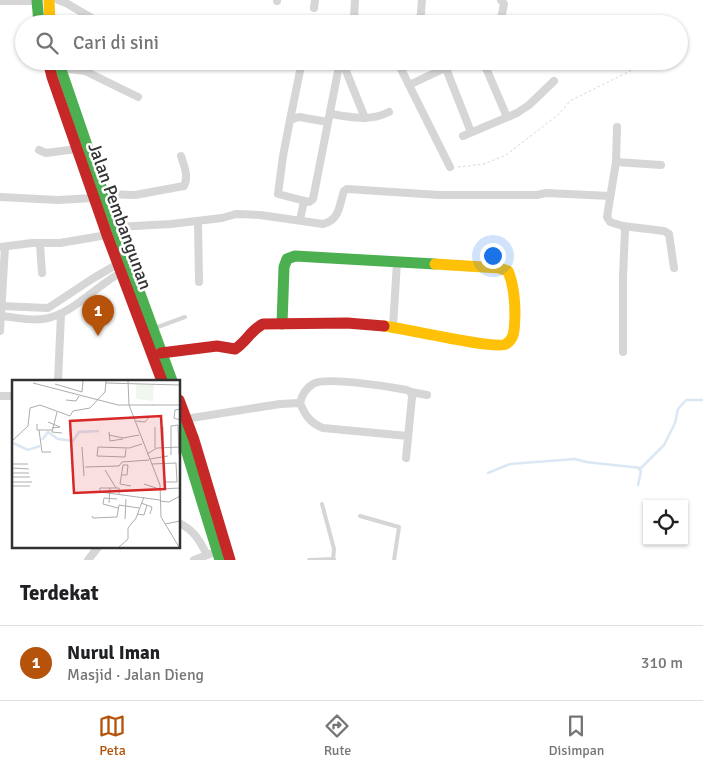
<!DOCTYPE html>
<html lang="id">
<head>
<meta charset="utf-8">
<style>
  :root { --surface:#fff; --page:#f6f6f6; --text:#202124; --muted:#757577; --line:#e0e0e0; --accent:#b45309 }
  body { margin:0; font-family:Signika,sans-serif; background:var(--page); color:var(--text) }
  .controls { position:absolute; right:15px; bottom:15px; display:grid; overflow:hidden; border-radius:0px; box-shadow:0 1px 4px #0004 }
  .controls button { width:45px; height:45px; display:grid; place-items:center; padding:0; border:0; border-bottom:1px solid var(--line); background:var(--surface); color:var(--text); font:25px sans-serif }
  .you { position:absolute; left:492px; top:255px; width:18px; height:18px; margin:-12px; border:4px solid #fff; border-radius:50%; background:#1a73e8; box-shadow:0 0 0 8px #1a73e833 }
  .badge { display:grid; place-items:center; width:32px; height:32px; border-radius:50%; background:var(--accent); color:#fff; font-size:16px; font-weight:700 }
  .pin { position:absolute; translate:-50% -41px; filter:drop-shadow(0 1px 2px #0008) }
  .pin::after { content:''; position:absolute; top:26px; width:18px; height:15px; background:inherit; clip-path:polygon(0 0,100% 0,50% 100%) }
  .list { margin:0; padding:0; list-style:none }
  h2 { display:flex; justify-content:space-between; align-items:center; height:65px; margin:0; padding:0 20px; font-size:21px }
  h2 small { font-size:16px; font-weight:400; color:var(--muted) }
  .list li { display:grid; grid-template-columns:32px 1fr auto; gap:15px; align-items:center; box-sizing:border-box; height:75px; padding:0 20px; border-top:1px solid var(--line) }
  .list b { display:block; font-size:19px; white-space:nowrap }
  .list p { margin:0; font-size:16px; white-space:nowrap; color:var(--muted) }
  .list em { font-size:16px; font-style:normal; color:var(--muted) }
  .icon { flex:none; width:28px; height:28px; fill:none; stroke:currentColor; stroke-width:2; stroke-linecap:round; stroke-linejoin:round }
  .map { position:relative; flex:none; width:703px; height:560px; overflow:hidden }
  .search { position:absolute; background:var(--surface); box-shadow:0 1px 4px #0004; left:15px; right:15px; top:15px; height:55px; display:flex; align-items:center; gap:12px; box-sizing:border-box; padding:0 18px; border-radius:28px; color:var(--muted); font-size:19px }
  .sheet { height:140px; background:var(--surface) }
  nav { display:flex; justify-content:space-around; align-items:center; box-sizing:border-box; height:70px; border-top:1px solid var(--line); background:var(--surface); font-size:14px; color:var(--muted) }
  nav a { display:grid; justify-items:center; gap:2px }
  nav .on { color:var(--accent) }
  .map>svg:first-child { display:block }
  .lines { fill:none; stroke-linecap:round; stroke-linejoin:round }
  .stream { stroke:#dbe7f4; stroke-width:2.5 }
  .path { stroke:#d6d6d6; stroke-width:1; stroke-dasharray:2.5 2.5; stroke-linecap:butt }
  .lane { stroke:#d6d6d6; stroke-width:4 }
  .street { stroke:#d6d6d6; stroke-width:8 }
  .fast { stroke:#4caf50; stroke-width:11 }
  .slow { stroke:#ffc107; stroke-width:11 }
  .jam { stroke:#c62828; stroke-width:11 }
  .labels { text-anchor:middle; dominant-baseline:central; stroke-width:5; stroke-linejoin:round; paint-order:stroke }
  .street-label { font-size:18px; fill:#323232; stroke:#fff }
  .inset-river { fill:none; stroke:#dbe7f4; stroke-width:2.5 }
  .inset-road { fill:none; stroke:#adadad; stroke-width:1 }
  .view { fill:#d62828; fill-opacity:0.15; stroke:#d62828; stroke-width:2.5 }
  .inset-edge { fill:none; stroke:#323232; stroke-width:2.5 }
</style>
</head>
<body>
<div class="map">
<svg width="703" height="560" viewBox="0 0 703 560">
  <rect width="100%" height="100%" fill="#fff"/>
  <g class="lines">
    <g class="stream">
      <polyline points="488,473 510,464 575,459 586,462 641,468 664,445 675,423 678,409 686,400 703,400"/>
      <polyline points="638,485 641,471 638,468"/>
    </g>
    <polyline class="path" points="458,167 484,164 506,155 559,114 570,101 634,69"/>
    <g class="lane">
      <polyline points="155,328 185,317"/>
      <polyline points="322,504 334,549 333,560"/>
      <polyline points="360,516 399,527 394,560"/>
      <polyline points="309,560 334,559"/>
    </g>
    <g class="street">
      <polyline points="58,0 66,3 102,24"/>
      <polyline points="355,0 354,19 372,24"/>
      <polyline points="0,1 37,1"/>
      <polyline points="277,1 277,0"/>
      <polyline points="314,8 315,0"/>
      <polyline points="420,24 422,0"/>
      <polyline points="500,24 504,4 501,0"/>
      <polyline points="342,61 365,118"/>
      <polyline points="397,61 450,167"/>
      <polyline points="443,61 471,132"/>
      <polyline points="483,61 507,117"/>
      <polyline points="261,64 261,61"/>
      <polyline points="60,68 85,71 138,97"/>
      <polyline points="409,85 460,61"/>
      <path d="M330 114C352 117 369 122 389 112"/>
      <polyline points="290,120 302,61"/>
      <polyline points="328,122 299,117 290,120 283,156 278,194 309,202 313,199 340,61"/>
      <polyline points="617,127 616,162 607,217 610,222 623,226 625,230 623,277 623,352"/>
      <polyline points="463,136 517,113 529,105 554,81"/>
      <polyline points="39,150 46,153 77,149"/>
      <polyline points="616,162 661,165"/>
      <path d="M103 194 135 195 184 186C189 176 184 166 181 156"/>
      <polyline points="0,197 58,200 94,198"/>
      <polyline points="300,220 304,201"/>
      <polyline points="198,221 199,282"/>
      <polyline points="623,226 664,231 669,234 674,268"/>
      <path d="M116 227 171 224 222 218 236 214 260 215 323 224C340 220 339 205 344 191L347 189 439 195H537L546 193 610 196"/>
      <polyline points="40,244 42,273"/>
      <polyline points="0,247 32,243 60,243 107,235"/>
      <polyline points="0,306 48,308 92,279 121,262"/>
      <path d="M0 316C14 317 29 321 43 319 73 315 97 284 124 271"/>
      <polyline points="393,327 397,262"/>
      <polyline points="0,331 5,247"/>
      <polyline points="58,381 61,314"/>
      <polyline points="411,392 427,395"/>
      <polyline points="0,396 14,396"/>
      <path d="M300 403C302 395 306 388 313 384 325 376 391 387 407 390L411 392 412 397 406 458"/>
      <path d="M179 420 280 404 300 403C305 415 310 423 323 428L408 436"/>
      <path d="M179 523C194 530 200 541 207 555"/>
      <polyline points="88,560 99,546"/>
      <polyline points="194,560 210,554"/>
    </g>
    <g class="fast">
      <polyline points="37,0 39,24"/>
      <polyline points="58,61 105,198 172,381"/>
      <polyline points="282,324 284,267 287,259 295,256 435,264"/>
      <polyline points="179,427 220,560"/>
    </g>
    <g class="slow">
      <polyline points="49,0 50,24"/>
      <path d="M384 326C403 328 495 350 506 344 516 338 514 326 515 316 515 301 514 285 508 271L499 268 435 264"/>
    </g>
    <g class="jam">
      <polyline points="48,61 52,77 107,235 162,381"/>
      <path d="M161 353 217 346 235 349C246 342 251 330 263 324L347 323 384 326"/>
      <polyline points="179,400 194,440 230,560"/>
    </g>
  </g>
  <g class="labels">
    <g class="street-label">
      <text transform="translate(120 216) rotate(70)">Jalan Pembangunan</text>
    </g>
  </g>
  <g transform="translate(12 380)">
    <rect width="168" height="168" fill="#fff"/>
    <path d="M124 4 142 5 141 21 124 19Z" fill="#f1f6ee"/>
    <path class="inset-river" d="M30 60 36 52 46 59 61 61 67 52 87 51M1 63 16 70 28 66"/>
    <path class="inset-road" d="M116 1 117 25 148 105 149 137 167 167M21 3 106 25H142M94 3 168 5M43 4 70 12 71 1M54 20 64 21 67 16M141 25H168M168 29 163 30 162 38 168 40M45 32 40 52 50 53M124 41 133 42 138 36M36 42 48 47 40 48M25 44V50H40M143 47V68M27 50 30 72H39M97 52 98 61 111 59M97 55 111 58 127 55M0 61 16 46 18 28 28 25 58 36 61 31 78 28 93 12 94 1M70 67 72 96M114 69 113 77 85 76 86 67 117 68 130 64M135 74 145 68 168 67M159 75V46L166 45 167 75M151 77V47M138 79 156 76M0 83V116M0 84H16M140 84 164 83 165 102H153M73 87 107 86 110 82 137 80M0 88 17 89M93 90 104 108M0 93H17M110 95H115L116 85H111L108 104 119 106M0 97H18M0 102H20M132 104 147 109M0 106H18M148 109 168 108M107 114V108H88V112L148 120M105 119 92 118 91 124 106 128M148 121 157 122 168 116M97 123 98 108M129 123 140 127 138 134M125 134 132 135 135 125M80 136 81 138 105 137 107 125 127 128M113 139 114 119M153 144 168 141M107 167 116 159V148L124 138 132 117"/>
    <path class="view" d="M149 36 153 109 62 113 58 41Z"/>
    <rect width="168" height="168" class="inset-edge"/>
  </g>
</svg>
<div class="controls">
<button><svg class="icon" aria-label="locate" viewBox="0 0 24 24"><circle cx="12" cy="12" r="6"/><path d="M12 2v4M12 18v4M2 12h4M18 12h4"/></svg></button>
</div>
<div class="you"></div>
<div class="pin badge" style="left:98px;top:336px">1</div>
<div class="search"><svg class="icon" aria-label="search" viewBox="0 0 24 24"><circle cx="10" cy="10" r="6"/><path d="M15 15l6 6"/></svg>Cari di sini</div>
</div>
<section class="sheet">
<h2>Terdekat<small></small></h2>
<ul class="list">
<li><span class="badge">1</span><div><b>Nurul Iman</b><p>Masjid · Jalan Dieng</p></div><em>310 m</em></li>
</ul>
</section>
<nav>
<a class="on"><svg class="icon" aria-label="map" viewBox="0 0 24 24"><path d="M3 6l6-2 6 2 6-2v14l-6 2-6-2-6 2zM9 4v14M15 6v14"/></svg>Peta</a>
<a><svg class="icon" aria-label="directions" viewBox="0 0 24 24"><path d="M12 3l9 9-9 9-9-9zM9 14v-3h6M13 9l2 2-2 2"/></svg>Rute</a>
<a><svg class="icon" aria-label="saved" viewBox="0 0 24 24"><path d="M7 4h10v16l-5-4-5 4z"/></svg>Disimpan</a>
</nav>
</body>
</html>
